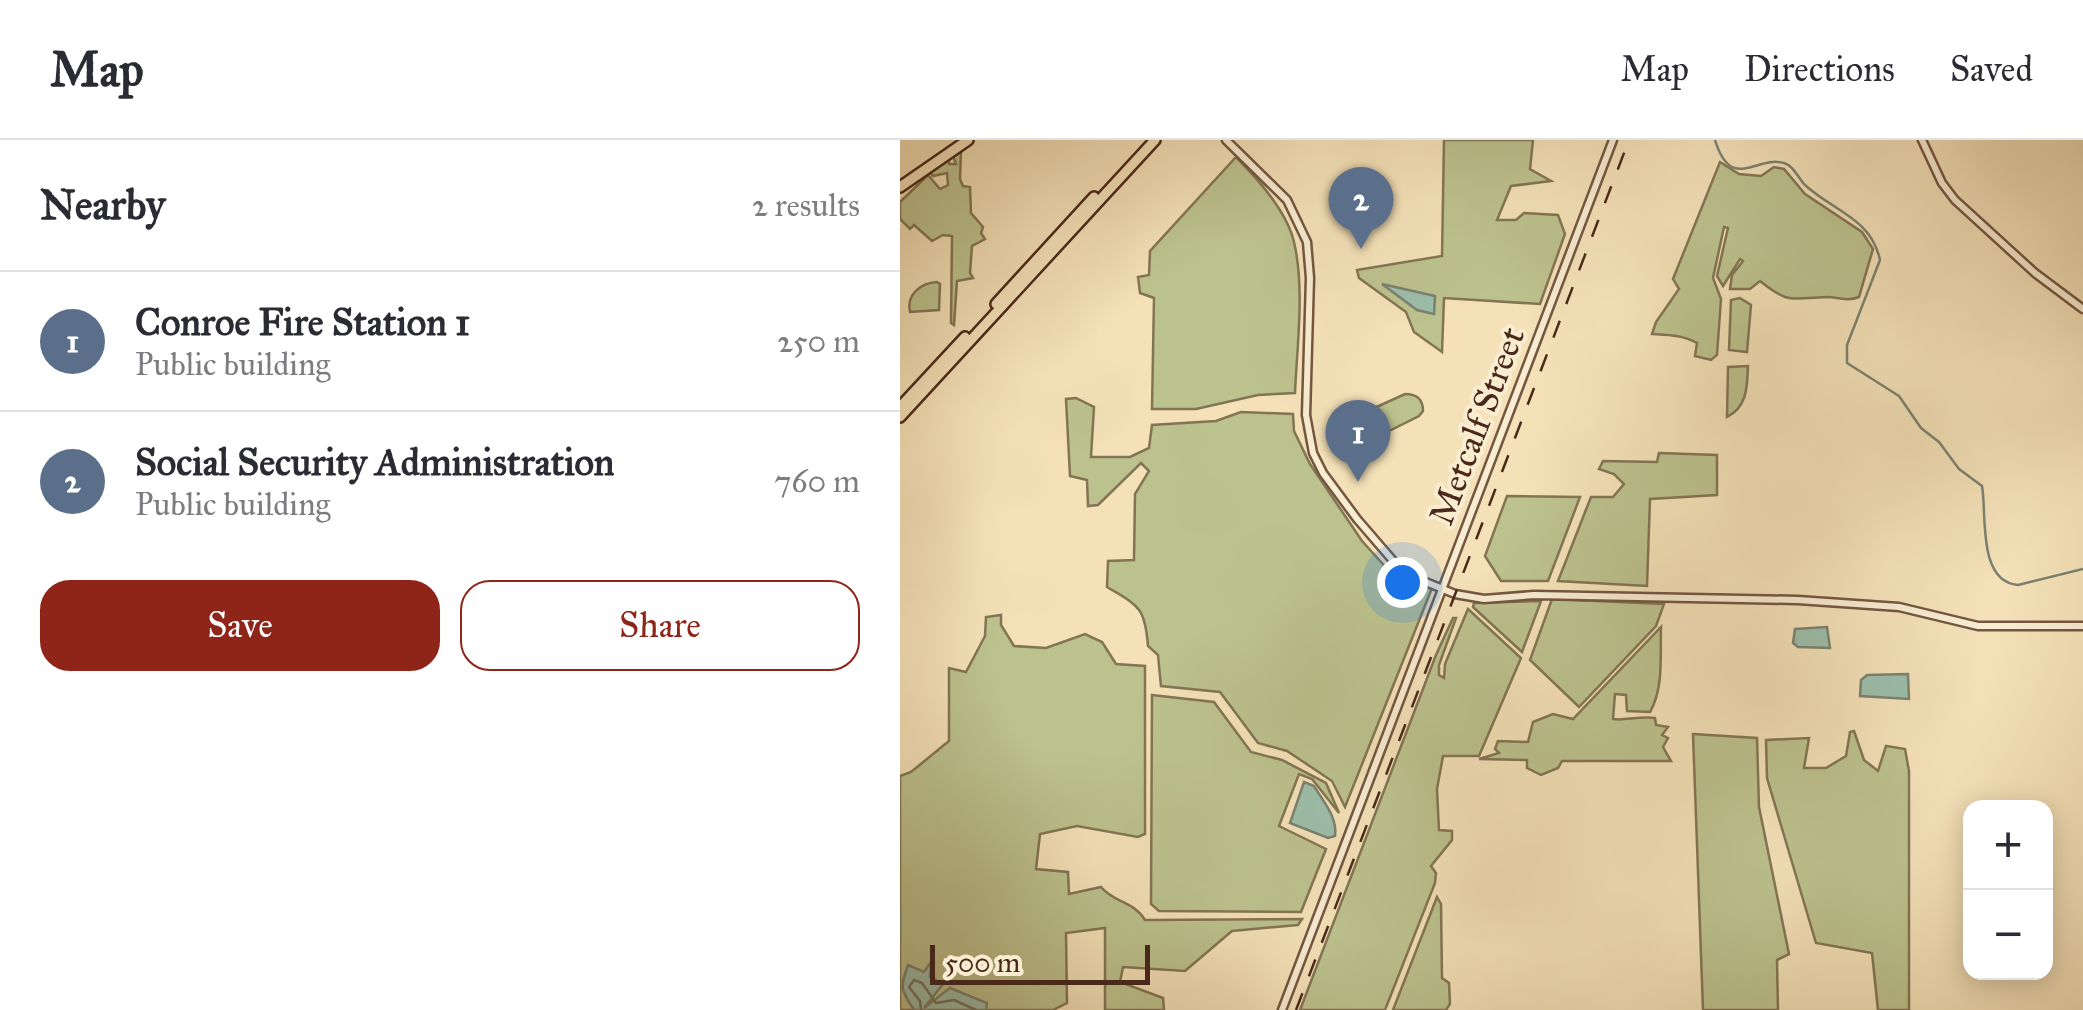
<!DOCTYPE html>
<html lang="en">
<head>
<meta charset="utf-8">
<style>
  :root { --surface:#fff; --page:#f2f2f3; --text:#2b2b33; --muted:#7c7c81; --line:#e1e1e2; --accent:#8f2418 }
  body { margin:0; font-family:"IM FELL Great Primer",serif; background:var(--page); color:var(--text) }
  .controls { position:absolute; right:30px; bottom:30px; display:grid; overflow:hidden; border-radius:20px; box-shadow:0 5px 25px #0003 }
  .controls button { width:90px; height:90px; display:grid; place-items:center; padding:0; border:0; border-bottom:2px solid var(--line); background:var(--surface); color:var(--text); font:50px sans-serif }
  .scale { position:absolute; left:30px; bottom:25px; width:220px; box-sizing:border-box; padding-left:10px; border:5px solid #4a281a; border-top:0; font-size:28px; line-height:35px; white-space:nowrap; color:#4a281a; -webkit-text-stroke:8px #f8ecd1; paint-order:stroke }
  .you { position:absolute; left:502px; top:442px; width:35px; height:35px; margin:-25px; border:8px solid #fff; border-radius:50%; background:#1a73e8; box-shadow:0 0 0 15px #1a73e833 }
  .badge { display:grid; place-items:center; width:65px; height:65px; border-radius:50%; background:var(--accent); color:#fff; font-size:32px; font-weight:700 }
  .pin { position:absolute; translate:-50% -82px; filter:drop-shadow(0 2px 5px #0008) }
  .pin::after { content:''; position:absolute; top:52px; width:35px; height:30px; background:inherit; clip-path:polygon(0 0,100% 0,50% 100%) }
  .list { margin:0; padding:0; list-style:none }
  h2 { display:flex; justify-content:space-between; align-items:center; height:130px; margin:0; padding:0 40px; font-size:42px }
  h2 small { font-size:32px; font-weight:400; color:var(--muted) }
  .list li { display:grid; grid-template-columns:65px 1fr auto; gap:30px; align-items:center; box-sizing:border-box; height:140px; padding:0 40px; border-top:2px solid var(--line) }
  .list b { display:block; font-size:38px; white-space:nowrap }
  .list p { margin:0; font-size:32px; white-space:nowrap; color:var(--muted) }
  .list em { font-size:32px; font-style:normal; color:var(--muted) }
  .actions { display:flex; gap:20px; padding:30px 40px }
  .actions a { flex:1; padding:22px 0; border:2px solid var(--accent); border-radius:30px; text-align:center; font-size:35px; color:var(--accent) }
  .actions .main { background:var(--accent); color:#fff }
  .map { position:relative; flex:none; width:1183px; height:870px; overflow:hidden }
  header { display:flex; align-items:center; gap:60px; box-sizing:border-box; height:140px; padding:0 50px; background:var(--surface); border-bottom:2px solid var(--line) }
  header strong { font-size:48px }
  nav { display:flex; gap:55px; margin-inline-start:auto; font-size:35px }
  main { display:flex }
  aside { flex:1; background:var(--surface) }
  .map>svg:first-child { display:block }
  .green { fill:#bcc28e; stroke:#837554; stroke-width:2.5 }
  .water { fill:#9cbeab; stroke:#7b8271; stroke-width:2.5 }
  .lines { fill:none; stroke-linecap:round; stroke-linejoin:round }
  .shore { stroke:#737362; stroke-width:2.5 }
  .stream { stroke:#7b8271; stroke-width:2.5 }
  .minor-casing { stroke:#745642; stroke-width:11 }
  .major-casing { stroke:#4a281a; stroke-width:14 }
  .minor { stroke:#f8ecd1; stroke-width:6 }
  .major { stroke:#f4e1b8; stroke-width:9 }
  .rail { stroke:#4a281a; stroke-width:2.5; stroke-dasharray:18 18; stroke-linecap:butt }
  .labels { text-anchor:middle; dominant-baseline:central; stroke-width:8; stroke-linejoin:round; paint-order:stroke }
  .street-label { font-size:35px; fill:#4a281a; stroke:#f8ecd1 }
</style>
</head>
<body>
<header>
<strong>Map</strong>
<nav><a>Map</a><a>Directions</a><a>Saved</a></nav>
</header>
<main>
<aside>
<h2>Nearby<small>2 results</small></h2>
<ul class="list">
<li><span class="badge" style="background:#5c6f8a">1</span><div><b>Conroe Fire Station 1</b><p>Public building</p></div><em>250 m</em></li>
<li><span class="badge" style="background:#5c6f8a">2</span><div><b>Social Security Administration</b><p>Public building</p></div><em>760 m</em></li>
</ul>
<div class="actions"><a class="main">Save</a><a>Share</a></div>
</aside>
<div class="map">
<svg width="1183" height="870" viewBox="0 0 1183 870">
  <rect width="100%" height="100%" fill="#f4e1b8"/>
  <filter id="stains"><feTurbulence type="fractalNoise" baseFrequency=".002" numOctaves="4"/><feColorMatrix values="0 0 0 0 .2 0 0 0 0 .09 0 0 0 0 .02 0 0 0 .5 -.17"/></filter>
  <radialGradient id="worn" r=".72"><stop offset=".6" stop-color="#630" stop-opacity="0"/><stop offset="1" stop-color="#630" stop-opacity=".3"/></radialGradient>
  <g class="green">
    <polygon points="544,0 633,0 630,29 651,41 611,46 597,80 616,80 624,73 658,75 665,94 640,164 544,158 542,212 514,192 506,172 459,138 457,130 542,116"/>
    <polygon points="61,11 60,39 63,46 70,47 71,73 83,87 81,93 85,99 72,106 70,133 73,138 57,141 54,185 51,183 52,96 43,95 32,101 14,85 10,89 0,79 0,62 28,35 40,49 48,45 47,33 33,36 30,32 49,18 49,24 56,24 53,16"/>
    <path d="M336 17C357 38 387 72 394 102 405 149 397 205 395 253L358 255 296 269H252L254 158 240 153 238 137 249 135 250 111Z"/>
    <path d="M820 22 839 34 861 36 874 27 884 29 905 54 962 92 973 109 959 157C947 162 939 157 927 157 891 158 890 165 860 141L850 149H830L832 135 843 121 840 119 823 146 817 136 828 88 824 87 813 138 821 159 817 215 811 220 795 216 797 203C783 195 769 195 752 194L756 182 779 149 773 139Z"/>
    <path d="M37 142 40 144 39 170 10 172C6 155 20 143 37 142Z"/>
    <polygon points="840,158 851,165 847,212 829,210 831,160"/>
    <path d="M848 226C847 246 848 266 827 277L828 227Z"/>
    <path d="M505 254C517 254 523 259 523 271L519 276 473 299 459 295 456 285 461 274Z"/>
    <path d="M176 258 194 267 191 317H230L249 308 252 285 316 281 341 272 393 274 394 291 410 324 462 401 491 433 532 448 445 667 432 641 387 611 358 603 320 552 261 546 258 515 248 506C245 467 239 466 207 447L208 421 234 420 235 354 249 331 241 323 198 365 188 366 187 340 170 336 166 259Z"/>
    <polygon points="759,313 817,315 817,355 750,359 747,446 658,441 691,357 713,357 724,344 714,334 699,329 703,321 757,322"/>
    <polygon points="607,356 680,357 648,441 601,441 585,416"/>
    <polygon points="652,459 764,464 756,486 679,567 630,520"/>
    <polygon points="641,461 622,512 573,467 574,463"/>
    <polygon points="568,469 621,518 579,616 543,616 537,649 539,690 552,691 552,700 531,726 536,733 535,743 485,870 400,870 536,515 553,478 556,478 539,525 539,535 544,538 545,524"/>
    <path d="M101 475V485L114 506 146 508 185 494 202 502 216 524 245 526V694L238 697 177 686 140 694 136 729 168 732 169 754 201 747C214 763 234 761 245 780L402 779 398 785 332 791 285 831 223 827 220 842 263 858 264 870H205V788L166 793 167 863 153 870H0V636L11 632 49 601V528L66 532 85 496 86 477Z"/>
    <path d="M761 487C760 514 764 548 750 572L727 571 726 555 715 554 713 579C723 581 739 576 755 578L756 585 768 587 762 595 768 598 763 607 771 621H662L658 628 641 635 627 628V620L579 619 599 613 595 609 598 601 628 602 633 582 653 574 673 579Z"/>
    <polygon points="252,555 314,562 351,612 382,620 426,643 439,673 412,639 399,634 379,686 426,709 401,772 259,771 251,764"/>
    <polygon points="954,591 964,620 978,631 986,606 1005,609 1009,631 1009,870 978,870 972,813 916,803 867,638 866,600 909,598 904,628 926,628 946,616 950,592"/>
    <polygon points="793,594 857,598 859,667 889,814 877,820 878,870 803,870"/>
    <polygon points="537,757 541,764 542,838 549,843 550,864 546,870 493,870"/>
  </g>
  <g class="water">
    <polygon points="482,144 535,156 534,174 517,170"/>
    <polygon points="927,487 930,508 898,507 893,503 895,489"/>
    <polygon points="1008,534 1009,559 960,556 961,540 967,535"/>
    <path d="M404 642 414 646C423 661 438 678 435 696L428 698 390 683Z"/>
    <path d="M31 822 30 837 43 844 24 868 50 848 87 863 86 870H14C0 849 0 848 8 825L24 832Z"/>
  </g>
  <g class="lines">
    <polyline class="shore" points="21,870 20,861 9,847 14,840 22,843 36,863 54,860 76,870"/>
    <g class="stream">
      <path d="M815 0C831 53 857 15 884 23 894 26 898 38 905 45 933 71 971 78 980 120L947 205V223L999 256 1021 288 1039 302 1059 329 1082 346C1087 373 1077 442 1118 445L1183 429"/>
      <polyline points="0,772 0,798"/>
    </g>
    <defs>
      <g id="minor">
        <polyline points="326,0 387,60 407,102 410,138 406,275 413,313 423,333 457,379 495,423 511,436 555,454 584,459 634,455 898,460 999,467 1078,486 1183,486"/>
        <polyline points="1022,0 1042,43 1055,60 1135,133 1183,169"/>
        <polyline points="382,870 713,0"/>
      </g>
      <g id="major">
        <polyline points="0,47 68,0"/>
        <polyline points="96,164 194,57"/>
        <polyline points="0,267 65,197"/>
        <polyline points="0,277 255,0"/>
      </g>
    </defs>
    <use href="#minor" class="minor-casing"/>
    <use href="#major" class="major-casing"/>
    <use href="#minor" class="minor"/>
    <use href="#major" class="major"/>
    <polyline class="rail" points="396,870 729,0"/>
  </g>
  <g class="labels">
    <g class="street-label">
      <text transform="translate(577 286) rotate(-69)">Metcalf Street</text>
    </g>
  </g>
  <rect width="100%" height="100%" filter="url(#stains)"/>
  <rect width="100%" height="100%" fill="url(#worn)"/>
</svg>
<div class="controls">
<button>+</button>
<button>−</button>
</div>
<div class="scale">500 m</div>
<div class="you"></div>
<div class="pin badge" style="left:458px;top:342px;background:#5c6f8a">1</div>
<div class="pin badge" style="left:461px;top:109px;background:#5c6f8a">2</div>
</div>
</main>
</body>
</html>
